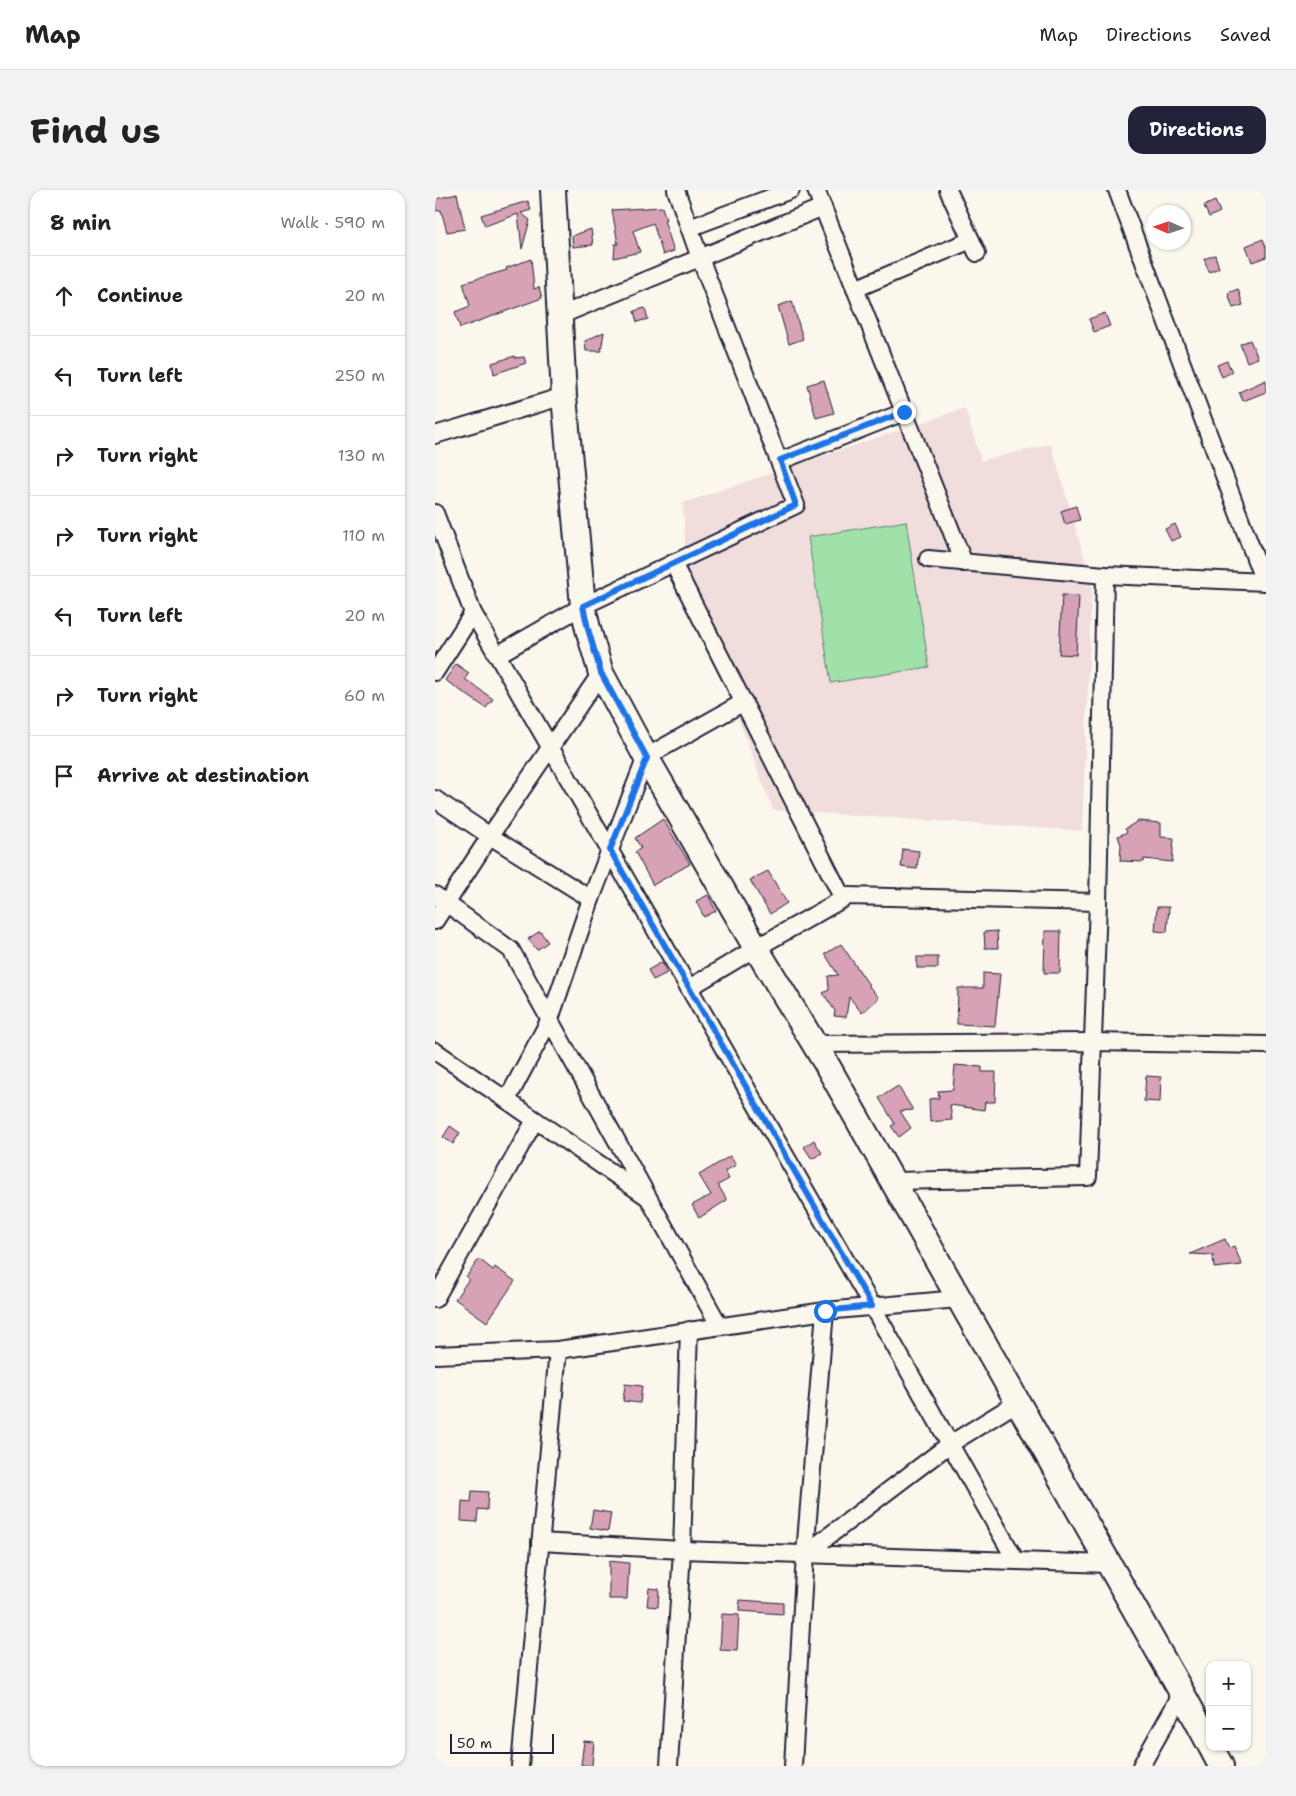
<!DOCTYPE html>
<html lang="en">
<head>
<meta charset="utf-8">
<style>
  :root { --surface:#fff; --page:#f2f2f2; --text:#222; --muted:#767676; --line:#e0e0e0; --accent:#22223b }
  body { margin:0; font-family:"Shantell Sans",sans-serif; background:var(--page); color:var(--text) }
  .controls { position:absolute; right:15px; bottom:15px; display:grid; overflow:hidden; border-radius:10px; box-shadow:0 1px 4px #0004 }
  .controls button { width:45px; height:45px; display:grid; place-items:center; padding:0; border:0; border-bottom:1px solid var(--line); background:var(--surface); color:var(--text); font:25px sans-serif }
  .compass { position:absolute; left:711px; top:15px; width:45px; height:45px; border-radius:50%; background:var(--surface); box-shadow:0 1px 4px #0004; rotate:273deg }
  .scale { position:absolute; left:15px; bottom:12px; width:104px; box-sizing:border-box; padding-left:5px; border:2px solid #22223b; border-top:0; font-size:14px; line-height:18px; white-space:nowrap; color:#22223b; -webkit-text-stroke:4px #fbf7ec; paint-order:stroke }
  .stop { position:absolute; width:15px; height:15px; margin:-11px; border:4px solid #1a73e8; border-radius:50%; background:#fff }
  .stop.end { background:#1a73e8; border-color:#fff; box-shadow:0 1px 5px #0008 }
  .list { margin:0; padding:0; list-style:none }
  h2 { display:flex; justify-content:space-between; align-items:center; height:65px; margin:0; padding:0 20px; font-size:21px }
  h2 small { font-size:16px; font-weight:400; color:var(--muted) }
  .list li { display:grid; grid-template-columns:32px 1fr auto; gap:15px; align-items:center; box-sizing:border-box; height:80px; padding:0 20px; border-top:1px solid var(--line) }
  .list b { display:block; font-size:19px; white-space:nowrap }
  .list em { font-size:16px; font-style:normal; color:var(--muted) }
  .icon { flex:none; width:28px; height:28px; fill:none; stroke:currentColor; stroke-width:2; stroke-linecap:round; stroke-linejoin:round }
  .map { position:relative; flex:none; width:831px; height:1576px; overflow:hidden; border-radius:15px }
  header { display:flex; align-items:center; gap:30px; box-sizing:border-box; height:70px; padding:0 25px; background:var(--surface); border-bottom:1px solid var(--line) }
  header strong { font-size:24px }
  nav { display:flex; gap:28px; margin-inline-start:auto; font-size:18px }
  .intro { display:flex; align-items:center; justify-content:space-between; box-sizing:border-box; height:120px; padding:0 30px }
  h1 { margin:0; font-size:35px }
  .button { padding:12px 22px; border-radius:15px; background:var(--accent); color:#fff; font-size:18px; font-weight:700 }
  main { display:flex; gap:30px; padding:0 30px }
  aside { flex:1; background:var(--surface); border-radius:15px; box-shadow:0 1px 4px #0004 }
  .map>svg:first-child { display:block }
  .built { fill:#f0dddc }
  .green { fill:#a0e1aa; stroke:#618272 }
  .building { fill:#d7a1b6; stroke:#22223b }
  .lines { fill:none; stroke-linecap:round; stroke-linejoin:round }
  .street-casing { stroke:#22223b; stroke-width:20 }
  .secondary-casing { stroke:#22223b; stroke-width:28 }
  .street { stroke:#fbf7ec; stroke-width:16 }
  .secondary { stroke:#fbf7ec; stroke-width:24 }
  .route { stroke:#1a73e8; stroke-width:6 }
</style>
</head>
<body>
<header>
<strong>Map</strong>
<nav><a>Map</a><a>Directions</a><a>Saved</a></nav>
</header>
<div class="intro"><h1>Find us</h1><a class="button">Directions</a></div>
<main>
<aside>
<h2>8 min<small>Walk · 590 m</small></h2>
<ul class="list">
<li><svg class="icon" aria-label="ahead" viewBox="0 0 24 24"><path d="M12 20V5M6 11l6-6 6 6"/></svg><div><b>Continue</b></div><em>20 m</em></li>
<li><svg class="icon" aria-label="left" viewBox="0 0 24 24"><path d="M17 20v-9H6M10 6l-5 5 5 5"/></svg><div><b>Turn left</b></div><em>250 m</em></li>
<li><svg class="icon" aria-label="right" viewBox="0 0 24 24"><path d="M7 20v-9h11M14 6l5 5-5 5"/></svg><div><b>Turn right</b></div><em>130 m</em></li>
<li><svg class="icon" aria-label="right" viewBox="0 0 24 24"><path d="M7 20v-9h11M14 6l5 5-5 5"/></svg><div><b>Turn right</b></div><em>110 m</em></li>
<li><svg class="icon" aria-label="left" viewBox="0 0 24 24"><path d="M17 20v-9H6M10 6l-5 5 5 5"/></svg><div><b>Turn left</b></div><em>20 m</em></li>
<li><svg class="icon" aria-label="right" viewBox="0 0 24 24"><path d="M7 20v-9h11M14 6l5 5-5 5"/></svg><div><b>Turn right</b></div><em>60 m</em></li>
<li><svg class="icon" aria-label="arrive" viewBox="0 0 24 24"><path d="M6 21V4h12l-3 4 3 4H6"/></svg><div><b>Arrive at destination</b></div></li>
</ul>
</aside>
<div class="map">
<svg width="831" height="1576" viewBox="0 0 831 1576">
  <rect width="100%" height="100%" fill="#fbf7ec"/>
  <filter id="ink" filterUnits="userSpaceOnUse"><feTurbulence type="fractalNoise" baseFrequency=".02" numOctaves="2"/><feDisplacementMap in="SourceGraphic" scale="10" xChannelSelector="R" yChannelSelector="G"/><feConvolveMatrix kernelMatrix="1 2 1 2 8 2 1 2 1" color-interpolation-filters="sRGB"/></filter>
  <g filter="url(#ink)">
    <polygon class="built" points="530,218 546,271 616,254 657,394 647,641 338,620 252,394 248,313"/>
    <polygon class="green" points="471,331 494,477 396,493 373,347"/>
    <g class="building">
      <polygon points="22,4 30,39 12,42 6,20 0,21 0,9"/>
      <polygon points="93,11 96,20 86,23 95,30 87,59 83,24 50,36 46,25"/>
      <polygon points="780,11 785,22 774,27 769,16"/>
      <polygon points="227,17 231,30 229,30 239,61 228,65 218,33 198,41 205,62 179,68 180,54 183,54 177,20"/>
      <polygon points="156,39 158,55 138,57 137,46"/>
      <polygon points="828,49 831,57 831,67 817,72 811,56"/>
      <polygon points="780,65 784,78 774,82 769,69"/>
      <polygon points="96,69 99,99 104,97 107,108 25,138 20,122 35,116 28,93 72,80 71,78"/>
      <polygon points="803,99 808,115 798,118 793,103"/>
      <polygon points="357,111 368,149 354,154 343,116"/>
      <polygon points="210,118 213,129 202,132 199,121"/>
      <polygon points="670,123 675,136 659,142 654,129"/>
      <polygon points="169,142 166,161 151,161 150,151"/>
      <polygon points="815,150 823,168 812,172 805,154"/>
      <polygon points="80,166 80,168 89,167 91,173 59,184 57,173"/>
      <polygon points="792,171 797,182 787,187 782,175"/>
      <polygon points="389,190 399,223 381,228 372,195"/>
      <polygon points="831,190 831,202 808,211 804,202"/>
      <polygon points="641,316 645,330 630,334 626,321"/>
      <polygon points="740,334 746,347 736,351 730,339"/>
      <polygon points="627,405 644,406 641,465 624,464"/>
      <polygon points="21,474 34,483 30,489 58,509 51,518 10,490"/>
      <polygon points="228,629 255,674 218,695 200,662 206,658 200,648"/>
      <polygon points="703,631 726,633 726,647 739,648 737,672 709,669 709,672 685,671 686,655 683,646 692,642 690,639"/>
      <polygon points="468,659 484,661 482,679 466,677"/>
      <polygon points="333,681 352,713 335,724 315,690"/>
      <polygon points="273,705 281,721 269,727 261,711"/>
      <polygon points="722,717 734,717 732,742 720,741"/>
      <polygon points="105,741 113,752 102,760 93,749"/>
      <polygon points="562,741 563,758 550,758 549,742"/>
      <polygon points="610,741 626,741 625,783 609,783"/>
      <polygon points="406,754 434,795 433,795 444,808 427,823 414,807 411,827 399,826 400,821 388,803 394,800 393,786 403,785 390,764"/>
      <rect x="482" y="767" width="21" height="11"/>
      <polygon points="227,772 232,783 218,790 213,780"/>
      <polygon points="548,783 565,784 560,836 522,834 523,798 548,798"/>
      <polygon points="520,875 547,877 547,882 561,882 560,912 550,912 549,920 515,915 517,930 495,932 494,909 504,908 503,901 518,900"/>
      <polygon points="711,886 726,887 725,912 709,911"/>
      <polygon points="463,896 478,920 465,921 476,938 464,947 456,936 460,934 444,908"/>
      <polygon points="15,936 25,943 18,954 8,947"/>
      <polygon points="379,950 387,963 377,969 369,957"/>
      <polygon points="295,966 301,975 290,981 294,989 283,995 292,1010 264,1028 257,1015 276,1005 264,985"/>
      <polygon points="790,1049 794,1058 799,1056 807,1075 779,1078 778,1065 755,1064"/>
      <polygon points="44,1069 58,1080 60,1077 80,1091 52,1132 20,1109 34,1089 31,1087"/>
      <polygon points="190,1194 207,1196 205,1213 188,1211"/>
      <polygon points="37,1301 53,1302 52,1320 43,1319 42,1332 26,1331 27,1311 36,1312"/>
      <polygon points="158,1320 176,1323 173,1341 155,1338"/>
      <polygon points="174,1371 194,1373 192,1409 174,1409"/>
      <polygon points="214,1398 224,1399 223,1417 212,1416"/>
      <polygon points="305,1410 348,1413 348,1424 304,1421"/>
      <polygon points="287,1424 304,1425 302,1461 285,1460"/>
      <polygon points="149,1551 159,1552 157,1576 146,1575"/>
    </g>
    <g class="lines">
      <defs>
        <g id="street">
          <polyline points="381,0 529,373"/>
          <polyline points="513,0 542,63"/>
          <polyline points="682,0 829,392"/>
          <polyline points="254,38 356,0"/>
          <polyline points="420,99 536,50"/>
          <polyline points="124,126 388,17"/>
          <polyline points="0,245 129,206"/>
          <polyline points="345,271 469,222"/>
          <polyline points="0,323 38,423 437,1116 581,1371"/>
          <polyline points="493,369 670,385 831,392"/>
          <polyline points="238,373 408,709"/>
          <polyline points="62,465 148,416 361,315 265,68 241,0"/>
          <polyline points="0,482 38,423"/>
          <polyline points="0,609 55,646 156,709"/>
          <polyline points="0,705 76,760 284,1135"/>
          <polyline points="0,731 55,646 166,483"/>
          <polyline points="254,798 321,758 413,706 663,712"/>
          <polyline points="379,854 658,852 831,855"/>
          <polyline points="0,861 211,1006"/>
          <polyline points="72,910 115,829 156,709 211,567 309,512"/>
          <polyline points="458,991 653,987 663,712 670,385"/>
          <polyline points="0,1109 100,930"/>
          <polyline points="0,1165 123,1160 390,1121 523,1109"/>
          <polyline points="105,1352 247,1360 674,1374"/>
          <polyline points="370,1364 515,1254 583,1212"/>
          <polyline points="85,1576 123,1160"/>
          <polyline points="234,1576 247,1360 254,1140"/>
          <polyline points="358,1576 370,1364 390,1121"/>
          <polyline points="706,1576 747,1503"/>
        </g>
        <g id="secondary">
          <polyline points="118,0 129,206 148,416 153,439 166,483 211,567 321,758 392,875 747,1503 775,1555"/>
          <polyline points="776,1557 786,1576"/>
        </g>
      </defs>
      <use href="#street" class="street-casing"/>
      <use href="#secondary" class="secondary-casing"/>
      <use href="#street" class="street"/>
      <use href="#secondary" class="secondary"/>
    </g>
  </g>
  <g class="lines" filter="url(#ink)">
    <polyline class="route" points="390,1121 437,1116 175,660 212,568 166,483 153,439 148,416 361,315 345,270 469,222"/>
  </g>
</svg>
<div class="controls">
<button>+</button>
<button>−</button>
</div>
<svg class="compass" viewBox="-18 -18 36 36"><path d="M0-13l5 13h-10z" fill="#e53935"/><path d="M0 13l5-13h-10z" fill="#767676"/></svg>
<div class="scale">50 m</div>
<div class="stop" style="left:390px;top:1121px"></div>
<div class="stop end" style="left:469px;top:222px"></div>
</div>
</main>
</body>
</html>
